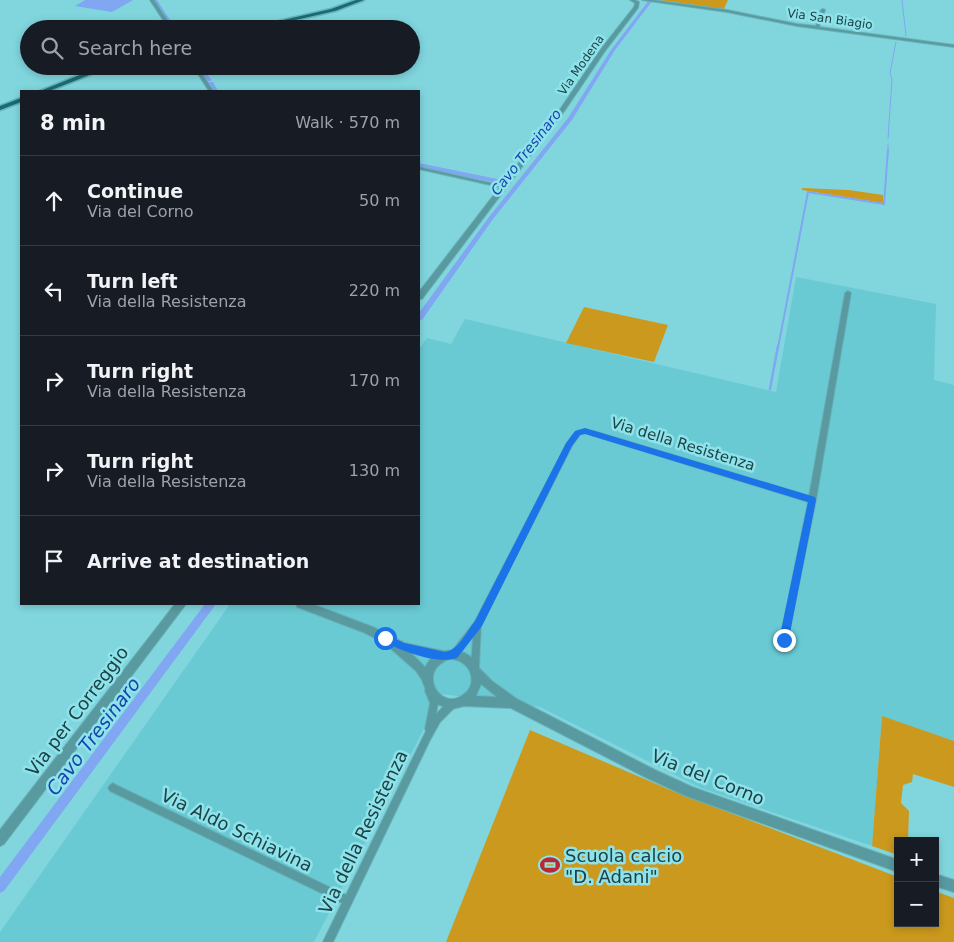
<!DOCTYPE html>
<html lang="en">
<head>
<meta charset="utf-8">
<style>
  :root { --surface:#171b24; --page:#242831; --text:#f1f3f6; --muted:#9ea1a6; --line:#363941 }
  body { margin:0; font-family:"DejaVu Sans",sans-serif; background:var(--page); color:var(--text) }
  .controls { position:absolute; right:15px; bottom:15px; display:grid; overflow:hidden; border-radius:0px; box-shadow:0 2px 8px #0003 }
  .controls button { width:45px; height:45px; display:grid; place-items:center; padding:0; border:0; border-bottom:1px solid var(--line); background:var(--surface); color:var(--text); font:25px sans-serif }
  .stop { position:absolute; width:15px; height:15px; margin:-11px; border:4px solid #1a73e8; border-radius:50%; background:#fff }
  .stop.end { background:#1a73e8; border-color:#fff; box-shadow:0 1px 5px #0008 }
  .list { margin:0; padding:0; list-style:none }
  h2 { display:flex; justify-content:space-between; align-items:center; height:65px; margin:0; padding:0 20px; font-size:21px }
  h2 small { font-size:16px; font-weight:400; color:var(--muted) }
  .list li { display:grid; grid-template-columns:32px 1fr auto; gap:15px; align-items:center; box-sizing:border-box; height:90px; padding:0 20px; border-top:1px solid var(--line) }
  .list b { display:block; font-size:19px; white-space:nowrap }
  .list p { margin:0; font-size:16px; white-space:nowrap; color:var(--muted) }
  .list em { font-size:16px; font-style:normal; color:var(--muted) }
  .icon { flex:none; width:28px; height:28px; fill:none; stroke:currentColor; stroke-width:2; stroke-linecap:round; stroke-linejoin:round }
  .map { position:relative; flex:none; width:954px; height:942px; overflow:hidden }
  .search { position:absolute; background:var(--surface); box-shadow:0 2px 8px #0003; left:20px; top:20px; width:400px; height:55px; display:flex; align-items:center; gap:12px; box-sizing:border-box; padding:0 18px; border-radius:28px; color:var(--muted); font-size:19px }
  .panel { position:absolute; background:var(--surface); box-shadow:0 2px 8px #0003; left:20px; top:90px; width:400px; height:515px; border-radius:0px }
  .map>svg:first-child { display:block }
  .built { fill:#69cad4 }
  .green { fill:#ca991e }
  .water { fill:#81a6f2 }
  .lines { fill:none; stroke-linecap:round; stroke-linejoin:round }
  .stream-far2 { stroke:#81a6f2; stroke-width:1 }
  .stream-far1 { stroke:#81a6f2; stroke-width:2 }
  .stream { stroke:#81a6f2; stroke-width:2.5 }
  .canal { fill:#81a6f2; fill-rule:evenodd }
  .minor-casing { stroke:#69b2b9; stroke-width:2 }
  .tertiary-casing { stroke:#69b2b9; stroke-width:2 }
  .primary-casing { stroke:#69b2b9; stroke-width:3 }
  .minor { fill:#599aa0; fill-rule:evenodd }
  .tertiary { fill:#599aa0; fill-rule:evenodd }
  .primary { fill:#186b72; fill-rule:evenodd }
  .route { fill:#1a73e8 }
  .labels { text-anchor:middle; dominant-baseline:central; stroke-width:5; stroke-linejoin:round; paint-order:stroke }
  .far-street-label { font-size:12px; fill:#1e4245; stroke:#8ee3eb }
  .far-water-label { font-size:14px; font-style:italic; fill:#1944b0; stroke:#8ee3eb }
  .street-label { font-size:15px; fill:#1e4245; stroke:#8ee3eb }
  .near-street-label { font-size:18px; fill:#1e4245; stroke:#8ee3eb }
  .near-poi-label { font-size:18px; fill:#1e4245; stroke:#8ee3eb; text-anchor:start }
  .near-water-label { font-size:19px; font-style:italic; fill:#1944b0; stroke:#8ee3eb }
</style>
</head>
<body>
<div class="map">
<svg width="954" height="942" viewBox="0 0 954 942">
  <rect width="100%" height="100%" fill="#81d6de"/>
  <polygon class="built" points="796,277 936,304 934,380 954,385 954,741 882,717 872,846 701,788 540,707 442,694 314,942 0,942 0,932 230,604 419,604 419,349 427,338 451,344 465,319 776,392"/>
  <g class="green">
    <polygon points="657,0 728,0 724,9"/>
    <polygon points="802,188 849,190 883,195 883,203 802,190"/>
    <polygon points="584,307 668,325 654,362 566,343"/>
    <polygon points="882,716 954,741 954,787 913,774 912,782 903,785 901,803 909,811 908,841 898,841 898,855 872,846"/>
    <polygon points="530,730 668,789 898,877 898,923 935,923 935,891 954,898 954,942 446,942"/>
  </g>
  <polygon class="water" points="85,0 133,0 112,12 75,6"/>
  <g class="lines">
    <g class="stream-far2">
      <polyline points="902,0 906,36"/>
      <polyline points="888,139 892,80 890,73 896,42"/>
      <polyline points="888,151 888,144"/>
    </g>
    <polyline class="stream-far1" points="778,348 808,192 884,204 888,150"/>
    <polyline class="stream" points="770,389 778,346"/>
    <g class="canal">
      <polygon points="153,0 157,0 176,29 171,29"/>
      <polygon points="649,0 653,0 615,50 572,120 493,219 422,320 419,320 419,313 489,217 568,118 611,50"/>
      <polygon points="197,67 201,67 211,79 211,81 207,81 197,69"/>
      <polygon points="209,82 213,82 218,91 214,91 208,83"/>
      <polygon points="419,163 502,180 505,182 502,184 419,167"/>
      <polygon points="205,604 216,604 4,891 0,893 0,877"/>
    </g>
    <defs>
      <g id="minor">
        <polygon points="150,0 154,0 173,29 169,29"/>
        <polygon points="642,0 652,0 727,10 797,24 816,26 821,10 823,9 825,10 819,27 954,45 954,47 797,26 727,12"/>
        <polygon points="193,66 197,66 213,91 209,91"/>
        <polygon points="419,167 504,186 506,187 504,188 419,169"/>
        <path d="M848 291 851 293 816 500 787 643 784 644 781 643 780 640 808 502 585 433 580 435 572 446 481 625 479 667 478 670 475 671 472 670 471 667 473 636 457 658 454 659 451 658 450 655 451 652 475 621 566 445C576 429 578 427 597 432L809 496 845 293Z"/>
        <polygon points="429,687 432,688 438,703 436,714 450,700 453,699 456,700 457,703 456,706 440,722 430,740 333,942 323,942 342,903 110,791 108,788 110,785 113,783 116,785 346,895 426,731 425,729 430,703 425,691 426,688"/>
      </g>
      <g id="tertiary">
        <polygon points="630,0 635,0 639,2 638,8 605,51 565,110 422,299 419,299 419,292 561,108 601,49 634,7 635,3"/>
        <polygon points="175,604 186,604 4,844 0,846 0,830"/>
        <path d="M296 604H312L373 627 405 643 444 651 454 650 465 653 473 658 479 668 492 681 517 699 655 770 692 787 898 860V872L686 796 647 778 511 708 464 706 452 709 439 705 428 696 422 680 416 671 391 649 390 646 365 633 297 607ZM411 653 431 658 425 667ZM449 659C463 659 474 670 471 684 470 688 467 692 464 694 442 713 415 672 449 659ZM481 684 497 697 476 696Z"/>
        <polygon points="935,874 954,880 954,892 935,886"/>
      </g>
      <g id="primary">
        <polygon points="356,0 364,0 335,11 256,29 244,29 331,9"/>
        <polygon points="102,66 112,66 49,91 40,91"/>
        <polygon points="21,98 21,102 0,110 0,106"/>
      </g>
    </defs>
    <use href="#minor" class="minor-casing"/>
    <use href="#tertiary" class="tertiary-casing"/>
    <use href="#primary" class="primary-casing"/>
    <use href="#minor" class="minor"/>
    <use href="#tertiary" class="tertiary"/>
    <use href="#primary" class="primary"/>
  </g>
  <path class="route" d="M585 428 815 497 816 500 788 643 784 645 779 640 808 502 585 434 580 435 572 446 482 626 457 658C437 665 400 650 382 641L380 638 385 634 404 643 445 652C459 650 467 631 475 621L566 443 575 431Z"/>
  <defs>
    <symbol id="stadium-bare" viewBox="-9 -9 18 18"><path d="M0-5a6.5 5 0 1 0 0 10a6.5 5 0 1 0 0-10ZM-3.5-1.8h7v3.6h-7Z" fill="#b92931" stroke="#8ee3eb" stroke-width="2.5" paint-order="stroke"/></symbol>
  </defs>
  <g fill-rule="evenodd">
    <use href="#stadium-bare" x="536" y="851" width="28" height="28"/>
  </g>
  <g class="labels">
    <g class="far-street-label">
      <text transform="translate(830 19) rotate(8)">Via San Biagio</text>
      <text transform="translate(581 65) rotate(-55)">Via Modena</text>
    </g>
    <g class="far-water-label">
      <text transform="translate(526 152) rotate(-52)">Cavo Tresinaro</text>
    </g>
    <g class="street-label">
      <text transform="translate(683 444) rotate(17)">Via della Resistenza</text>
    </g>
    <g class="near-street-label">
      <text transform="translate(77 711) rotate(-53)">Via per Correggio</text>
      <text transform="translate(708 777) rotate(22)">Via del Corno</text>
      <text transform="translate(237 830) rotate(26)">Via Aldo Schiavina</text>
      <text transform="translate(363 832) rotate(-64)">Via della Resistenza</text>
    </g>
    <g class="near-poi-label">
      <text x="565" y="855">Scuola calcio<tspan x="565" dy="21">"D. Adani"</tspan></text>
    </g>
    <g class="near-water-label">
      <text transform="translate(93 736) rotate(-53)">Cavo Tresinaro</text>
    </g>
  </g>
</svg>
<div class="controls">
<button>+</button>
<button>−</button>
</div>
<div class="stop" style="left:385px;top:638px"></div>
<div class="stop end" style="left:784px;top:640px"></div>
<div class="search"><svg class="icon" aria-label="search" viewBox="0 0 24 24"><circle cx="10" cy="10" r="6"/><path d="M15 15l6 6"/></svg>Search here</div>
<section class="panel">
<h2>8 min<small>Walk · 570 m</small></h2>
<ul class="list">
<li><svg class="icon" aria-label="ahead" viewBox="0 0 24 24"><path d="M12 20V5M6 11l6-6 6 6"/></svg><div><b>Continue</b><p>Via del Corno</p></div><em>50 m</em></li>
<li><svg class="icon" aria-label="left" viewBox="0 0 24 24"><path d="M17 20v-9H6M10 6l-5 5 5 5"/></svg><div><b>Turn left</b><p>Via della Resistenza</p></div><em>220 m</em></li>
<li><svg class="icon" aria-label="right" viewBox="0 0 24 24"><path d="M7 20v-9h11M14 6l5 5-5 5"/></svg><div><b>Turn right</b><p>Via della Resistenza</p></div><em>170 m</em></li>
<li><svg class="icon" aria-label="right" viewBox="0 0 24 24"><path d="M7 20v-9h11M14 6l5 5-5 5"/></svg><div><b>Turn right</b><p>Via della Resistenza</p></div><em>130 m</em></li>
<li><svg class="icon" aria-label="arrive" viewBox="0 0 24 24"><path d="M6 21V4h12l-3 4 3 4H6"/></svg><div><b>Arrive at destination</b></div></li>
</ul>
</section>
</div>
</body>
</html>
